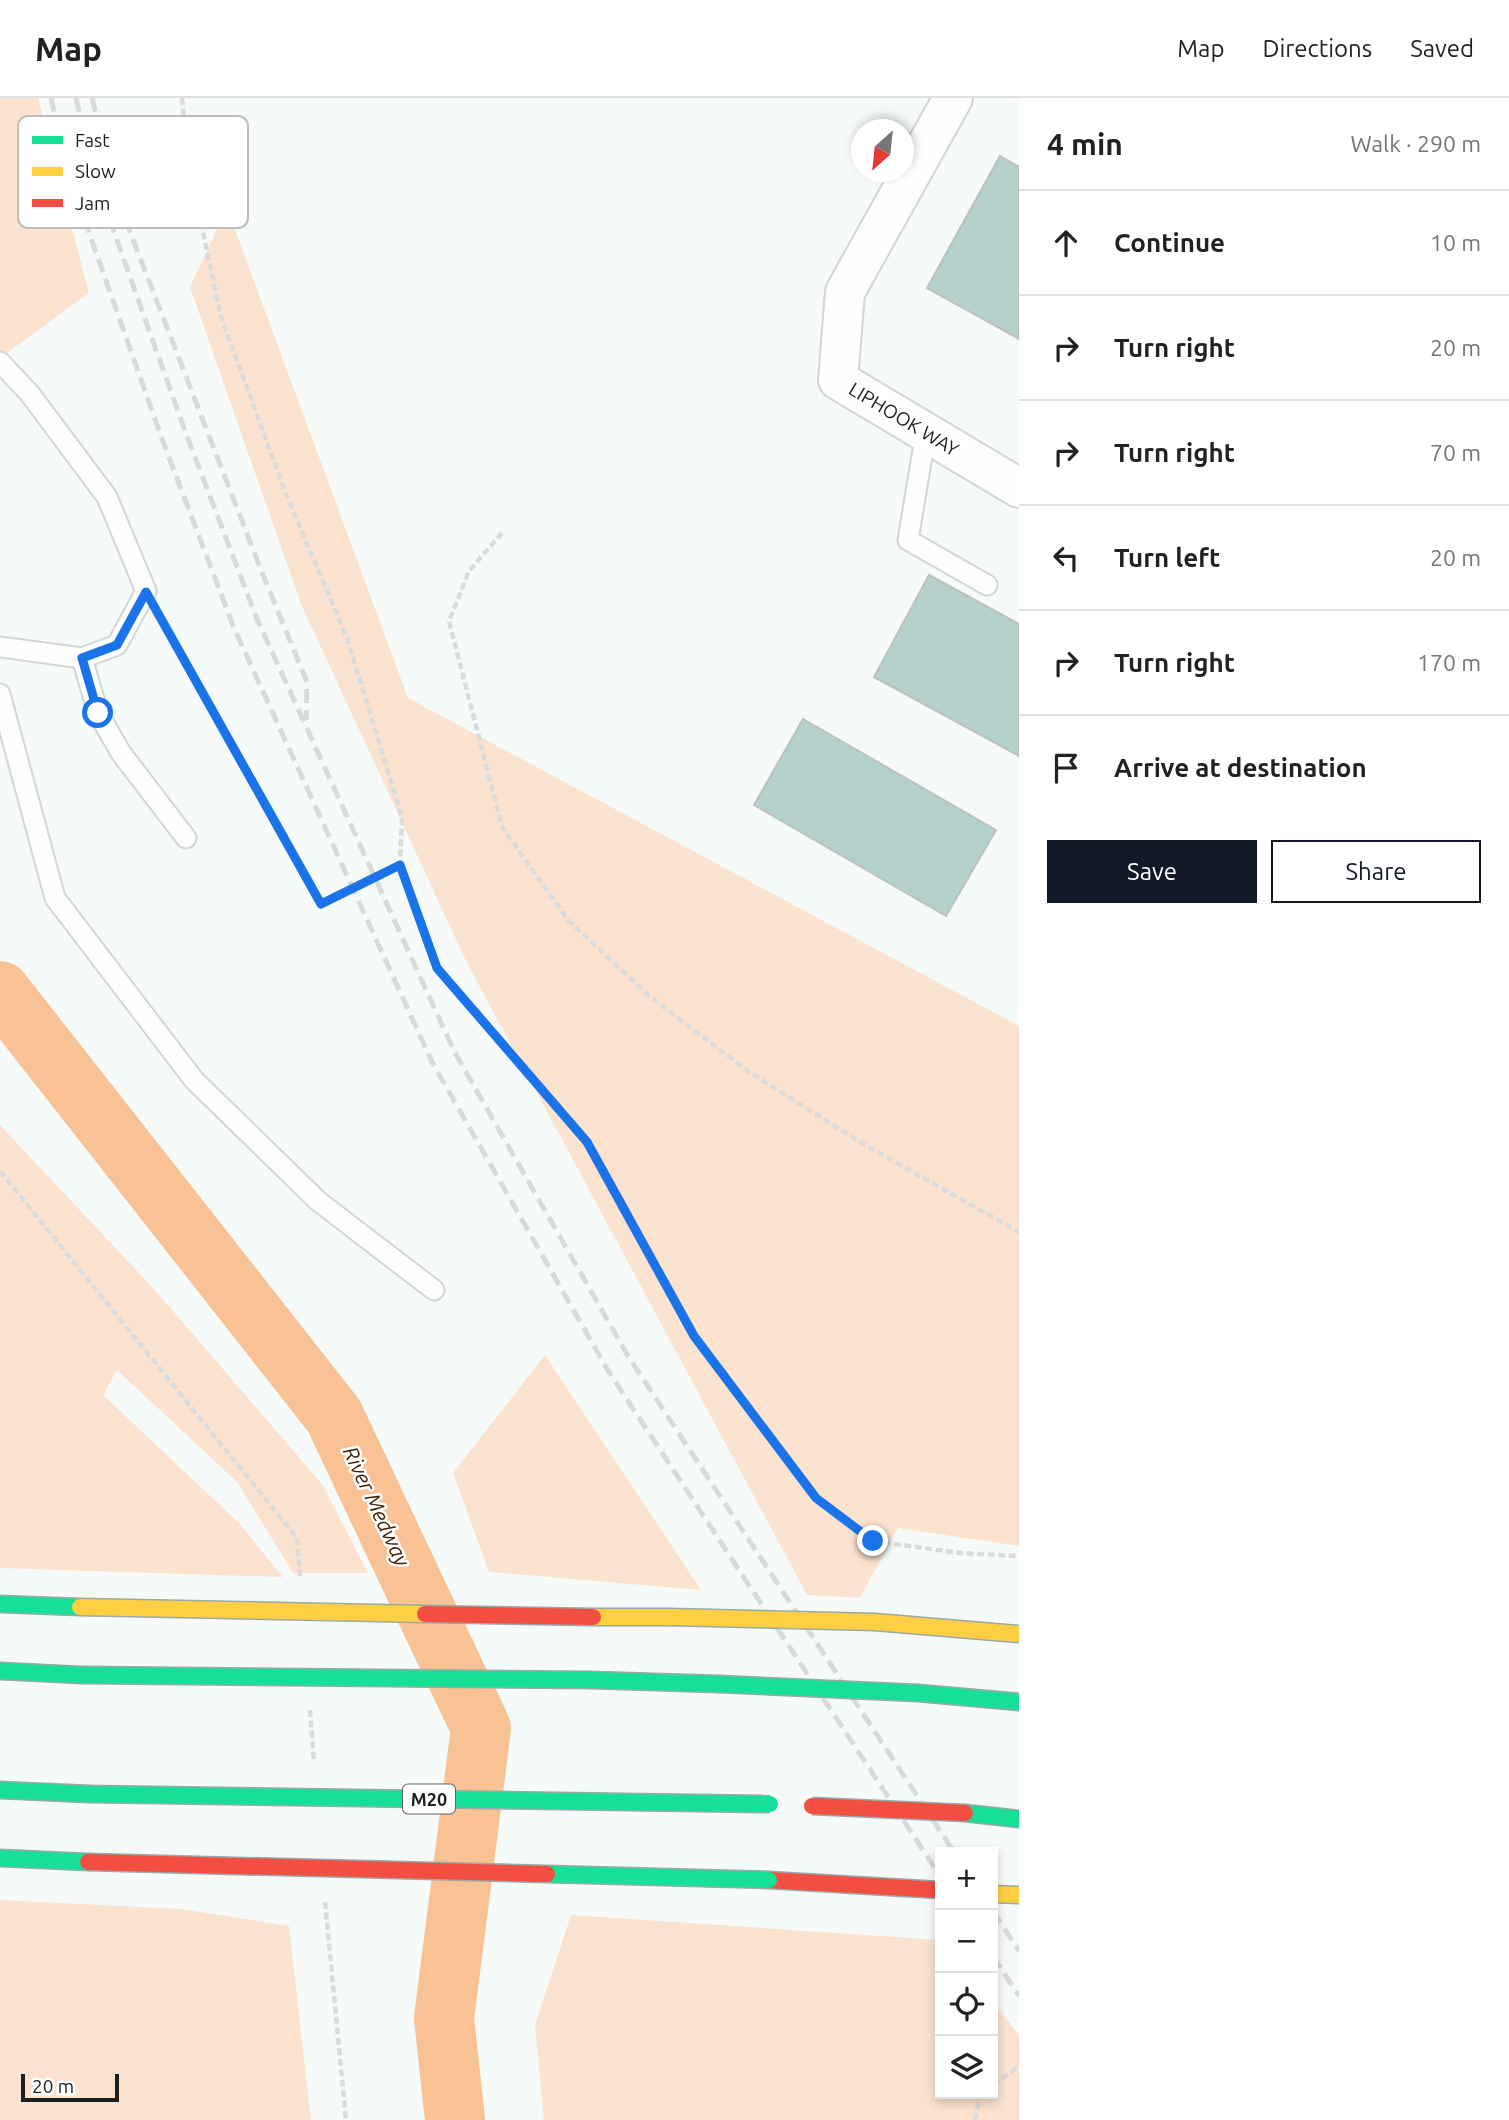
<!DOCTYPE html>
<html lang="en">
<head>
<meta charset="utf-8">
<style>
  :root { --surface:#fff; --page:#f2f2f2; --text:#222; --muted:#767676; --line:#e0e0e0; --accent:#111827 }
  body { margin:0; font-family:Ubuntu,sans-serif; background:var(--page); color:var(--text) }
  .controls { position:absolute; right:21px; bottom:21px; display:grid; overflow:hidden; border-radius:0px; box-shadow:0 4px 10px #0003 }
  .controls button { width:63px; height:63px; display:grid; place-items:center; padding:0; border:0; border-bottom:2px solid var(--line); background:var(--surface); color:var(--text); font:35px sans-serif }
  .compass { position:absolute; left:851px; top:21px; width:63px; height:63px; border-radius:50%; background:var(--surface); box-shadow:0 4px 10px #0003; rotate:207deg }
  .scale { position:absolute; left:21px; bottom:18px; width:98px; box-sizing:border-box; padding-left:7px; border:4px solid #1c1f1e; border-top:0; font-size:19px; line-height:24px; white-space:nowrap; color:#1c1f1e; -webkit-text-stroke:5px #fff; paint-order:stroke }
  .stop { position:absolute; width:21px; height:21px; margin:-16px; border:5px solid #1a73e8; border-radius:50%; background:#fff }
  .stop.end { background:#1a73e8; border-color:#fff; box-shadow:0 2px 7px #0008 }
  .list { margin:0; padding:0; list-style:none }
  h2 { display:flex; justify-content:space-between; align-items:center; height:91px; margin:0; padding:0 28px; font-size:30px }
  h2 small { font-size:23px; font-weight:400; color:var(--muted) }
  .list li { display:grid; grid-template-columns:46px 1fr auto; gap:21px; align-items:center; box-sizing:border-box; height:105px; padding:0 28px; border-top:2px solid var(--line) }
  .list b { display:block; font-size:26px; white-space:nowrap }
  .list em { font-size:23px; font-style:normal; color:var(--muted) }
  .actions { display:flex; gap:14px; padding:21px 28px }
  .actions a { flex:1; padding:16px 0; border:2px solid var(--accent); border-radius:0px; text-align:center; font-size:24px; color:var(--accent) }
  .actions .main { background:var(--accent); color:#fff }
  .icon { flex:none; width:38px; height:38px; fill:none; stroke:currentColor; stroke-width:2; stroke-linecap:round; stroke-linejoin:round }
  .map { position:relative; flex:none; width:1019px; height:2022px; overflow:hidden }
  header { display:flex; align-items:center; gap:42px; box-sizing:border-box; height:98px; padding:0 35px; background:var(--surface); border-bottom:2px solid var(--line) }
  header strong { font-size:33px }
  nav { display:flex; gap:38px; margin-inline-start:auto; font-size:24px }
  main { display:flex }
  aside { flex:1; background:var(--surface) }
  .map>svg:first-child { display:block }
  .green { fill:#fbe3d0 }
  .lines { fill:none; stroke-linecap:round; stroke-linejoin:round }
  .river { stroke:#f8c294; stroke-width:60 }
  .building { fill:#b4d1cc; stroke:#bdc1c0; stroke-width:2 }
  .lane-casing { stroke:#d2d6d5; stroke-width:23 }
  .street-casing { stroke:#d2d6d5; stroke-width:42 }
  .fast-casing { stroke:#99aaa7; stroke-width:19 }
  .slow-casing { stroke:#99aaa7; stroke-width:19 }
  .jam-casing { stroke:#99aaa7; stroke-width:19 }
  .path { stroke:#dadbdb; stroke-width:4.5; stroke-dasharray:7 3.5; stroke-linecap:butt }
  .lane { stroke:#fefefe; stroke-width:19 }
  .street { stroke:#fefefe; stroke-width:38 }
  .fast { stroke:#16e098; stroke-width:16 }
  .slow { stroke:#ffcf43; stroke-width:16 }
  .jam { stroke:#f24e42; stroke-width:16 }
  .rail { stroke:#d9dbdb; stroke-width:5; stroke-dasharray:14 7; stroke-linecap:butt }
  .fast-bridge-casing { stroke:#99aaa7; stroke-width:19; stroke-linecap:butt }
  .slow-bridge-casing { stroke:#99aaa7; stroke-width:19; stroke-linecap:butt }
  .jam-bridge-casing { stroke:#99aaa7; stroke-width:19; stroke-linecap:butt }
  .path-bridge { stroke:#dadbdb; stroke-width:4.5; stroke-dasharray:7 3.5; stroke-linecap:butt }
  .fast-bridge { stroke:#16e098; stroke-width:16 }
  .slow-bridge { stroke:#ffcf43; stroke-width:16 }
  .jam-bridge { stroke:#f24e42; stroke-width:16 }
  .route { stroke:#1a73e8; stroke-width:9 }
  .labels { text-anchor:middle; dominant-baseline:central; stroke-width:5; stroke-linejoin:round; paint-order:stroke }
  .shield { fill:#fff; stroke:#606262; stroke-width:2 }
  .shield-label { font-size:18px; font-weight:bold; fill:#1c1f1e }
  .street-label { font-size:19px; fill:#1c1f1e; stroke:#fff }
  .water-label { font-size:21px; font-style:italic; fill:#3f2104; stroke:#fff }
  .key { fill:#fff; stroke:#bbbcbc; stroke-width:2 }
  .key-label { font-size:19px; fill:#1c1f1e }
</style>
</head>
<body>
<header>
<strong>Map</strong>
<nav><a>Map</a><a>Directions</a><a>Saved</a></nav>
</header>
<main>
<div class="map">
<svg width="1019" height="2022" viewBox="0 0 1019 2022">
  <rect width="100%" height="100%" fill="#f6fbfa"/>
  <g class="green">
    <polygon points="0,0 38,0 89,195 0,260"/>
    <polygon points="227,110 408,600 1019,928 1019,1448 898,1430 860,1500 807,1497 466,863 301,506 190,189"/>
    <polygon points="0,1027 154,1191 322,1386 368,1475 293,1475 237,1384 117,1272 103,1297 240,1426 283,1479 0,1470"/>
    <polygon points="545,1257 701,1492 489,1474 453,1375"/>
    <polygon points="0,1802 181,1811 289,1828 311,2022 0,2022"/>
    <polygon points="571,1817 940,1842 940,1996 993,1996 993,1904 1019,1937 1019,2022 544,2022 535,1927"/>
  </g>
  <g class="lines">
    <polyline class="river" points="0,893 334,1318 481,1630 444,1920 455,2022"/>
  </g>
  <g class="building">
    <polygon points="1000,58 1019,69 1019,241 927,190"/>
    <polygon points="929,477 1019,526 1019,658 874,579"/>
    <polygon points="803,621 996,732 946,818 754,707"/>
  </g>
  <g class="lines">
    <defs>
      <g id="lane">
        <polyline points="0,264 30,296 107,399 146,493 117,547 82,560 0,549"/>
        <polyline points="926,334 908,442 987,487"/>
        <polyline points="82,560 98,615 121,655 186,740"/>
        <polyline points="0,596 55,800 194,982 318,1103 434,1192"/>
      </g>
      <polyline id="street" points="953,0 845,194 838,282 1019,390"/>
      <g id="fast">
        <polyline points="0,1506 80,1509"/>
        <polyline points="0,1573 82,1577"/>
        <polyline points="591,1582 719,1586"/>
        <polyline points="918,1595 1019,1604"/>
        <polyline points="0,1692 89,1696"/>
        <polyline points="965,1715 1019,1721"/>
        <polyline points="0,1760 88,1764"/>
      </g>
      <g id="slow">
        <polyline points="593,1519 671,1519"/>
        <polyline points="875,1524 1019,1536"/>
        <polyline points="993,1796 1019,1797"/>
      </g>
      <polyline id="jam" points="769,1782 940,1792"/>
    </defs>
    <use href="#lane" class="lane-casing"/>
    <use href="#street" class="street-casing"/>
    <use href="#fast" class="fast-casing"/>
    <use href="#slow" class="slow-casing"/>
    <use href="#jam" class="jam-casing"/>
    <g class="path">
      <polyline points="182,0 189,69 221,219 287,399 347,540 402,719 400,767 437,870 587,1044 694,1238 816,1400 873,1443 960,1455 1019,1458"/>
      <polyline points="502,435 469,473 449,523 502,729 568,822 648,897 749,974 865,1047 1019,1134"/>
      <polyline points="160,520 321,806 336,798"/>
      <polyline points="393,769 400,767"/>
      <polyline points="0,1073 297,1440 300,1478"/>
      <polyline points="310,1612 314,1663"/>
      <polyline points="325,1804 346,2022"/>
      <polyline points="993,1986 1019,1969"/>
      <polyline points="975,2022 980,1996"/>
    </g>
    <use href="#lane" class="lane"/>
    <use href="#street" class="street"/>
    <use href="#fast" class="fast"/>
    <use href="#slow" class="slow"/>
    <use href="#jam" class="jam"/>
    <g class="rail">
      <polyline points="51,0 69,78 162,341 234,530 432,964 607,1271 940,1778"/>
      <polyline points="76,0 92,72 185,333 257,521 454,953 628,1258 954,1754"/>
      <polyline points="92,0 118,103 263,477 307,584 306,622"/>
      <polyline points="993,1813 1019,1853"/>
      <polyline points="993,1858 1019,1898"/>
    </g>
    <defs>
      <g id="fast-bridge">
        <polyline points="82,1577 591,1582"/>
        <polyline points="719,1586 918,1595"/>
        <polyline points="89,1696 770,1706"/>
        <polyline points="547,1776 769,1782"/>
      </g>
      <g id="slow-bridge">
        <polyline points="80,1509 425,1516"/>
        <polyline points="671,1519 875,1524"/>
      </g>
      <g id="jam-bridge">
        <polyline points="425,1516 593,1519"/>
        <polyline points="812,1708 965,1715"/>
        <polyline points="88,1764 547,1776"/>
      </g>
    </defs>
    <use href="#fast-bridge" class="fast-bridge-casing"/>
    <use href="#slow-bridge" class="slow-bridge-casing"/>
    <use href="#jam-bridge" class="jam-bridge-casing"/>
    <polyline class="path-bridge" points="336,798 393,769"/>
    <use href="#fast-bridge" class="fast-bridge"/>
    <use href="#slow-bridge" class="slow-bridge"/>
    <use href="#jam-bridge" class="jam-bridge"/>
  </g>
  <g class="lines">
    <polyline class="route" points="98,615 82,560 117,547 146,494 321,806 400,767 437,870 587,1044 694,1238 816,1400 873,1443"/>
  </g>
  <g class="labels">
    <rect class="shield" x="403" y="1686.5" width="52" height="29" rx="5"/>
    <g class="shield-label">
      <text x="429" y="1701">M20</text>
    </g>
    <g class="street-label">
      <text transform="translate(904 321) rotate(31)">LIPHOOK WAY</text>
    </g>
    <g class="water-label">
      <text transform="translate(377 1408) rotate(65)">River Medway</text>
    </g>
  </g>
  <rect x="18" y="18" width="230" height="112" rx="10" class="key"/>
  <rect x="32" y="38" width="31" height="8" fill="#16e098"/>
  <rect x="32" y="69" width="31" height="9" fill="#ffcf43"/>
  <rect x="32" y="101" width="31" height="8" fill="#f24e42"/>
  <g class="key-label">
    <text x="75" y="49">Fast</text>
    <text x="75" y="80">Slow</text>
    <text x="75" y="112">Jam</text>
  </g>
</svg>
<div class="controls">
<button>+</button>
<button>−</button>
<button><svg class="icon" aria-label="locate" viewBox="0 0 24 24"><circle cx="12" cy="12" r="6"/><path d="M12 2v4M12 18v4M2 12h4M18 12h4"/></svg></button>
<button><svg class="icon" aria-label="layers" viewBox="0 0 24 24"><path d="M12 4l9 5-9 5-9-5zM3 14l9 5 9-5"/></svg></button>
</div>
<svg class="compass" viewBox="-18 -18 36 36"><path d="M0-13l5 13h-10z" fill="#e53935"/><path d="M0 13l5-13h-10z" fill="#767676"/></svg>
<div class="scale">20 m</div>
<div class="stop" style="left:98px;top:615px"></div>
<div class="stop end" style="left:873px;top:1443px"></div>
</div>
<aside>
<h2>4 min<small>Walk · 290 m</small></h2>
<ul class="list">
<li><svg class="icon" aria-label="ahead" viewBox="0 0 24 24"><path d="M12 20V5M6 11l6-6 6 6"/></svg><div><b>Continue</b></div><em>10 m</em></li>
<li><svg class="icon" aria-label="right" viewBox="0 0 24 24"><path d="M7 20v-9h11M14 6l5 5-5 5"/></svg><div><b>Turn right</b></div><em>20 m</em></li>
<li><svg class="icon" aria-label="right" viewBox="0 0 24 24"><path d="M7 20v-9h11M14 6l5 5-5 5"/></svg><div><b>Turn right</b></div><em>70 m</em></li>
<li><svg class="icon" aria-label="left" viewBox="0 0 24 24"><path d="M17 20v-9H6M10 6l-5 5 5 5"/></svg><div><b>Turn left</b></div><em>20 m</em></li>
<li><svg class="icon" aria-label="right" viewBox="0 0 24 24"><path d="M7 20v-9h11M14 6l5 5-5 5"/></svg><div><b>Turn right</b></div><em>170 m</em></li>
<li><svg class="icon" aria-label="arrive" viewBox="0 0 24 24"><path d="M6 21V4h12l-3 4 3 4H6"/></svg><div><b>Arrive at destination</b></div></li>
</ul>
<div class="actions"><a class="main">Save</a><a>Share</a></div>
</aside>
</main>
</body>
</html>
